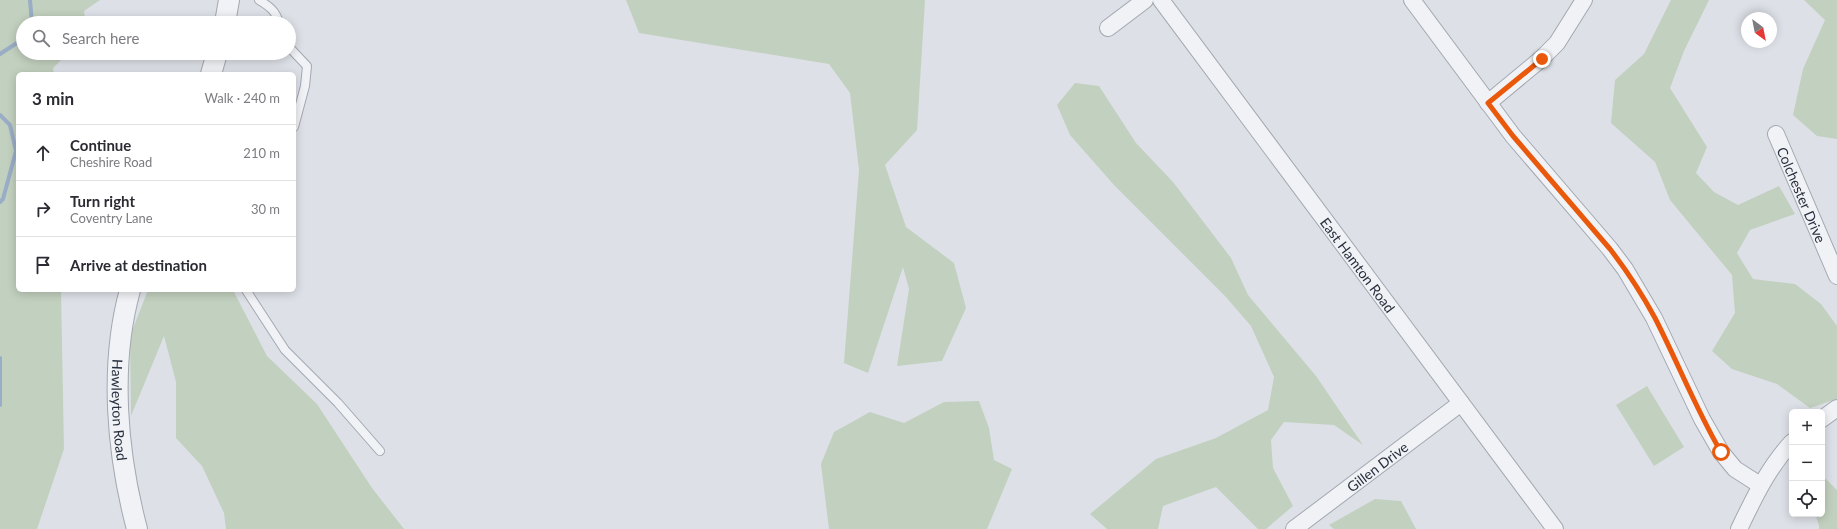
<!DOCTYPE html>
<html lang="en">
<head>
<meta charset="utf-8">
<style>
  :root { --surface:#fff; --page:#f2f2f3; --text:#2b2b33; --muted:#7c7c81; --line:#e1e1e2 }
  body { margin:0; font-family:Lato,sans-serif; background:var(--page); color:var(--text) }
  .controls { position:absolute; right:12px; bottom:12px; display:grid; overflow:hidden; border-radius:6px; box-shadow:0 2px 10px #0003 }
  .controls button { width:36px; height:36px; display:grid; place-items:center; padding:0; border:0; border-bottom:1px solid var(--line); background:var(--surface); color:var(--text); font:20px sans-serif }
  .compass { position:absolute; left:1741px; top:12px; width:36px; height:36px; border-radius:50%; background:var(--surface); box-shadow:0 2px 10px #0003; rotate:148deg }
  .stop { position:absolute; width:12px; height:12px; margin:-9px; border:3px solid #ea580c; border-radius:50%; background:#fff }
  .stop.end { background:#ea580c; border-color:#fff; box-shadow:0 1px 4px #0008 }
  .list { margin:0; padding:0; list-style:none }
  h2 { display:flex; justify-content:space-between; align-items:center; height:52px; margin:0; padding:0 16px; font-size:17px }
  h2 small { font-size:13px; font-weight:400; color:var(--muted) }
  .list li { display:grid; grid-template-columns:26px 1fr auto; gap:12px; align-items:center; box-sizing:border-box; height:56px; padding:0 16px; border-top:1px solid var(--line) }
  .list b { display:block; font-size:15px; white-space:nowrap }
  .list p { margin:0; font-size:13px; white-space:nowrap; color:var(--muted) }
  .list em { font-size:13px; font-style:normal; color:var(--muted) }
  .icon { flex:none; width:22px; height:22px; fill:none; stroke:currentColor; stroke-width:2; stroke-linecap:round; stroke-linejoin:round }
  .map { position:relative; flex:none; width:1837px; height:529px; overflow:hidden }
  .search { position:absolute; background:var(--surface); box-shadow:0 2px 10px #0003; left:16px; top:16px; width:280px; height:44px; display:flex; align-items:center; gap:10px; box-sizing:border-box; padding:0 14px; border-radius:22px; color:var(--muted); font-size:15px }
  .panel { position:absolute; background:var(--surface); box-shadow:0 2px 10px #0003; left:16px; top:72px; width:280px; height:220px; border-radius:6px }
  .map>svg:first-child { display:block }
  .green { fill:#c2d0bf }
  .lines { fill:none; stroke-linecap:round; stroke-linejoin:round }
  .stream { stroke:#99adc6; stroke-width:4 }
  .service-casing { stroke:#a3a8b1; stroke-width:10 }
  .minor-casing { stroke:#a3a8b1; stroke-width:18 }
  .tertiary-casing { stroke:#a3a8b1; stroke-width:22 }
  .service { stroke:#f0f2f5; stroke-width:8 }
  .minor { stroke:#f0f2f5; stroke-width:16 }
  .tertiary { stroke:#f0f2f5; stroke-width:20 }
  .route { stroke:#ea580c; stroke-width:5 }
  .labels { text-anchor:middle; dominant-baseline:central; stroke-width:4; stroke-linejoin:round; paint-order:stroke }
  .street-label { font-size:14px; fill:#272e3d; stroke:#edf0f4 }
</style>
</head>
<body>
<div class="map">
<svg width="1837" height="529" viewBox="0 0 1837 529">
  <rect width="100%" height="100%" fill="#dde1e7"/>
  <g class="green">
    <polygon points="0,0 100,0 84,11 86,23 23,23 23,53 68,53 53,68 54,74 18,74 18,290 61,290 64,449 37,529 0,529"/>
    <polygon points="626,0 925,0 917,130 885,165 906,227 954,263 966,308 942,361 897,366 909,289 903,267 868,373 844,363 859,170 850,93 829,64 639,33"/>
    <polygon points="1671,0 1709,0 1684,51 1670,88 1707,147 1696,173 1714,192 1738,205 1779,186 1795,214 1750,230 1737,253 1753,279 1795,284 1821,304 1837,326 1837,399 1810,408 1777,384 1732,369 1712,351 1735,313 1732,275 1670,200 1655,162 1611,123 1615,80 1644,54"/>
    <polygon points="1804,0 1837,0 1837,139 1817,136 1793,115 1803,69 1825,20"/>
    <polygon points="1075,83 1099,86 1136,143 1173,182 1231,258 1248,295 1316,376 1363,445 1334,425 1284,422 1271,440 1273,468 1293,506 1266,529 1258,529 1216,487 1163,506 1158,529 1107,529 1090,514 1156,459 1216,438 1268,410 1274,377 1251,326 1225,296 1114,185 1070,135 1057,105"/>
    <polygon points="148,290 233,290 267,356 317,404 372,488 404,529 226,529 224,513 202,466 176,438 176,382 164,336 131,416 130,336"/>
    <polygon points="1647,386 1684,447 1654,466 1616,405"/>
    <polygon points="979,401 989,428 994,460 1012,469 987,529 829,529 821,464 834,432 870,412 904,423 944,402"/>
    <polygon points="1822,475 1837,490 1837,529 1819,529 1819,525 1815,514 1822,514"/>
    <polygon points="1375,499 1401,501 1416,529 1334,529 1329,525"/>
  </g>
  <g class="lines">
    <g class="stream">
      <polyline points="30,0 32,23"/>
      <polyline points="0,54 23,39"/>
      <polyline points="0,115 10,125 16,151 3,199 0,202"/>
      <polyline points="0,358 0,405"/>
    </g>
    <defs>
      <g id="service">
        <path d="M259 0C269 6 276 11 279 23"/>
        <polyline points="289,47 307,66 305,86 294,127"/>
        <polyline points="246,290 285,350 338,403 380,451"/>
      </g>
      <g id="minor">
        <path id="s1" d="M1161 0 1555 529"/>
        <polyline points="1412,0 1513,136 1610,249 1625,269 1654,318 1702,419 1721,452 1735,469 1760,485"/>
        <polyline points="1108,28 1145,0"/>
        <polyline points="1488,103 1541,59 1557,43 1584,0"/>
        <path id="s2" d="M1776 134 1837 276"/>
        <polyline points="1822,419 1837,408"/>
        <path id="s3" d="M1294 529 1461 403"/>
        <path d="M1739 529C1754 498 1768 468 1792 442"/>
      </g>
      <g id="tertiary">
        <polyline points="225,23 229,0"/>
        <polyline points="211,74 217,53"/>
        <path id="s4" d="M130 290C109 366 117 454 137 529"/>
      </g>
    </defs>
    <use href="#service" class="service-casing"/>
    <use href="#minor" class="minor-casing"/>
    <use href="#tertiary" class="tertiary-casing"/>
    <use href="#service" class="service"/>
    <use href="#minor" class="minor"/>
    <use href="#tertiary" class="tertiary"/>
  </g>
  <g class="lines">
    <path class="route" d="M1542 59 1488 103 1513 136 1610 249C1627 271 1642 294 1655 318 1678 363 1696 409 1721 452"/>
  </g>
  <g class="labels">
    <g class="street-label">
      <text stroke="none"><textPath href="#s2" startOffset="66">Colchester Drive</textPath></text>
      <text stroke="none"><textPath href="#s1" startOffset="330">East Hamton Road</textPath></text>
      <text stroke="none"><textPath href="#s4" startOffset="121">Hawleyton Road</textPath></text>
      <text stroke="none"><textPath href="#s3" startOffset="104">Gillen Drive</textPath></text>
    </g>
  </g>
</svg>
<div class="controls">
<button>+</button>
<button>−</button>
<button><svg class="icon" aria-label="locate" viewBox="0 0 24 24"><circle cx="12" cy="12" r="6"/><path d="M12 2v4M12 18v4M2 12h4M18 12h4"/></svg></button>
</div>
<svg class="compass" viewBox="-18 -18 36 36"><path d="M0-13l5 13h-10z" fill="#e53935"/><path d="M0 13l5-13h-10z" fill="#7c7c81"/></svg>
<div class="stop" style="left:1721px;top:452px"></div>
<div class="stop end" style="left:1542px;top:59px"></div>
<div class="search"><svg class="icon" aria-label="search" viewBox="0 0 24 24"><circle cx="10" cy="10" r="6"/><path d="M15 15l6 6"/></svg>Search here</div>
<section class="panel">
<h2>3 min<small>Walk · 240 m</small></h2>
<ul class="list">
<li><svg class="icon" aria-label="ahead" viewBox="0 0 24 24"><path d="M12 20V5M6 11l6-6 6 6"/></svg><div><b>Continue</b><p>Cheshire Road</p></div><em>210 m</em></li>
<li><svg class="icon" aria-label="right" viewBox="0 0 24 24"><path d="M7 20v-9h11M14 6l5 5-5 5"/></svg><div><b>Turn right</b><p>Coventry Lane</p></div><em>30 m</em></li>
<li><svg class="icon" aria-label="arrive" viewBox="0 0 24 24"><path d="M6 21V4h12l-3 4 3 4H6"/></svg><div><b>Arrive at destination</b></div></li>
</ul>
</section>
</div>
</body>
</html>
